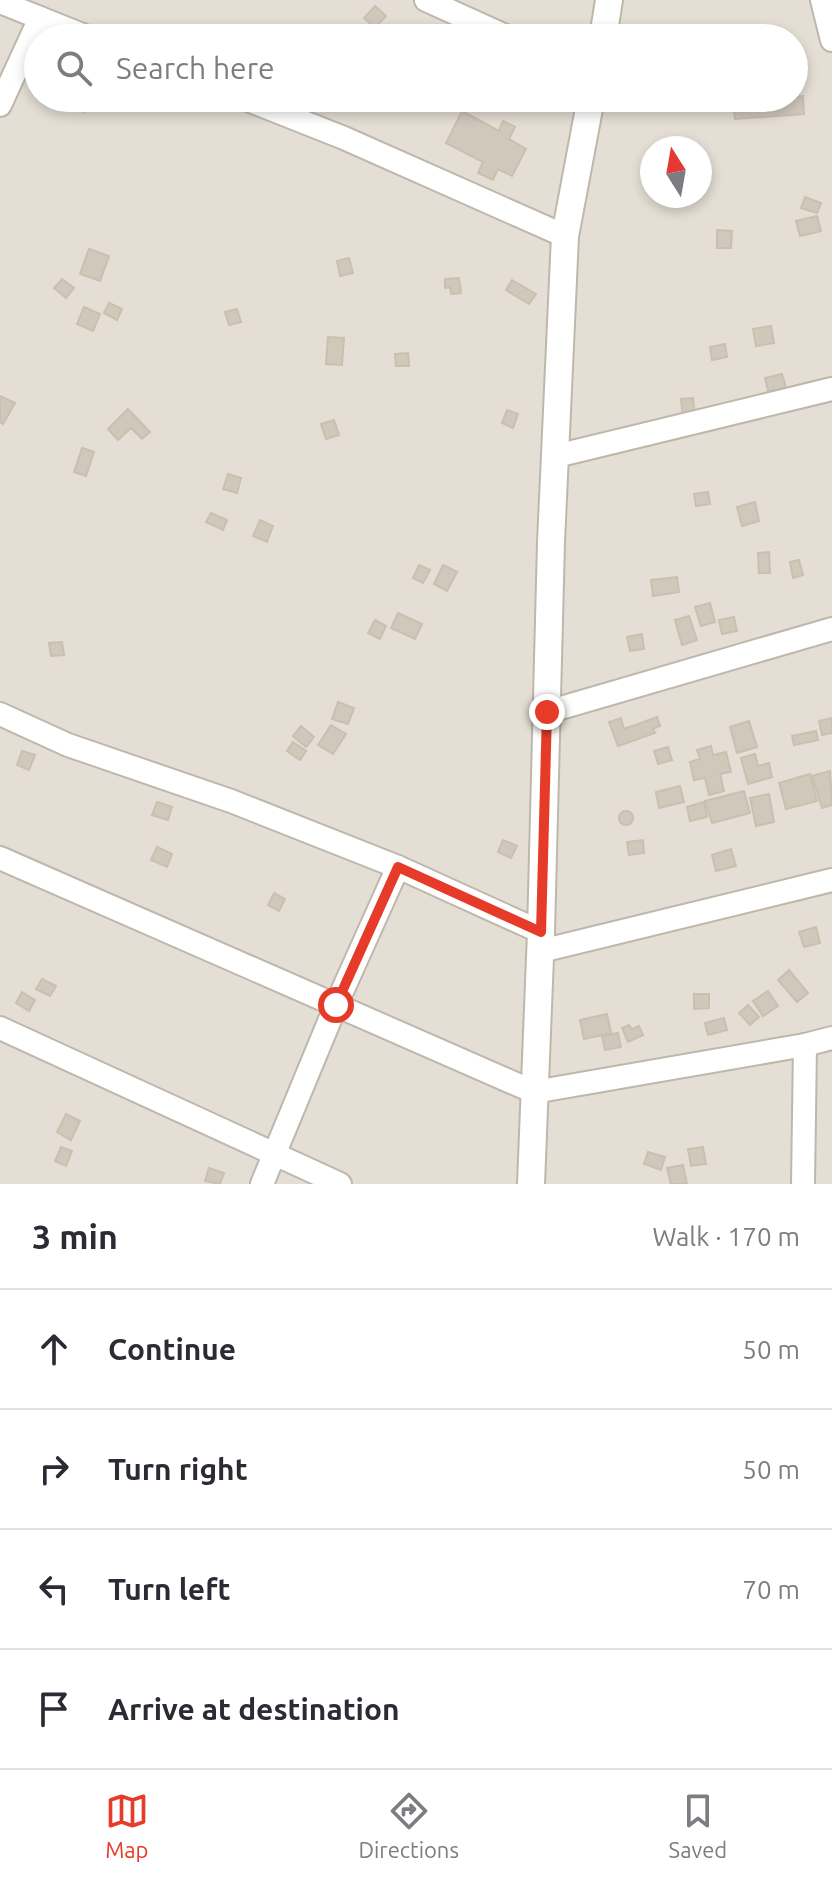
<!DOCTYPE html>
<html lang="en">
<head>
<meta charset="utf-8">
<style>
  :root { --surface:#fff; --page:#f7f7f7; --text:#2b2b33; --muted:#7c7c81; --line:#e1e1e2; --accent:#e53b28 }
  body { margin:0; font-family:Ubuntu,sans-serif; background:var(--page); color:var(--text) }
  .compass { position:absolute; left:640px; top:136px; width:72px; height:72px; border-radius:50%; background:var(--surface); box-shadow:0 4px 12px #0003; rotate:349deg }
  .stop { position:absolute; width:24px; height:24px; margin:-18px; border:6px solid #e53b28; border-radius:50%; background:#fff }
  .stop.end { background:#e53b28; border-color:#fff; box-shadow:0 2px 8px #0008 }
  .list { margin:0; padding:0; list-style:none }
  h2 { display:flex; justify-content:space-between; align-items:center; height:104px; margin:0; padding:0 32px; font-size:34px }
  h2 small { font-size:26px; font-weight:400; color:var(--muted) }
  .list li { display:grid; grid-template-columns:52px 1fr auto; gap:24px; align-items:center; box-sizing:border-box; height:120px; padding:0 32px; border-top:2px solid var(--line) }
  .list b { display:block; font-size:30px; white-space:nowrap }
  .list em { font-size:26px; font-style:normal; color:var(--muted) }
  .icon { flex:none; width:44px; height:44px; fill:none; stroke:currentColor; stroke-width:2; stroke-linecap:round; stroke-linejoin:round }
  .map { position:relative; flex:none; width:832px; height:1184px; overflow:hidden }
  .search { position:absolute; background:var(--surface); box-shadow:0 4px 12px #0003; left:24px; right:24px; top:24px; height:88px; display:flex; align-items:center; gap:20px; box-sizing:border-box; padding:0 28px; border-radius:44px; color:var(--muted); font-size:30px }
  .sheet { height:584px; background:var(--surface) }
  nav { display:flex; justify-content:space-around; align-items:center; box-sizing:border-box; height:112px; border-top:2px solid var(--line); background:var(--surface); font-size:22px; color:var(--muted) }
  nav a { display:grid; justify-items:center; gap:4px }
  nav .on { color:var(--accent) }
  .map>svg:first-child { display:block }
  .residential { fill:#e4ded4; fill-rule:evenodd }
  .building { fill:#d1c8bc; stroke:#cbbfb0; stroke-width:2 }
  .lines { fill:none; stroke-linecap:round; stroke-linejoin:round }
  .minor-casing { stroke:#beb7ac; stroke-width:26 }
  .tertiary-casing { stroke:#beb7ac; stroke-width:30 }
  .minor { stroke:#fff; stroke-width:22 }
  .tertiary { stroke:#fff; stroke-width:26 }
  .route { stroke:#e53b28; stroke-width:10 }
</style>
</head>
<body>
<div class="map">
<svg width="832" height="1184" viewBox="0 0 832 1184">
  <rect width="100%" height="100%" fill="#f1ede5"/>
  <path class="residential" d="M0 0H832V1184H0ZM38 38H794V98H38ZM652 148H700V196H652Z"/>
  <g class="building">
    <polygon points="375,6 386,16 375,28 364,18"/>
    <polygon points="803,96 804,114 735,119 733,101"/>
    <polygon points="64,98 92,98 85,112 62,102"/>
    <polygon points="462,111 499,131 503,121 515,127 509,139 526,149 512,176 498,169 493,180 478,173 483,162 446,143"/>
    <polygon points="805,197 821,203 817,213 801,208"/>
    <polygon points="817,216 821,231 800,236 796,221"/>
    <polygon points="717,230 732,231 731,248 717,248"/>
    <polygon points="89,249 109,256 100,281 80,274"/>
    <polygon points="349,258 353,273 340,276 337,261"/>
    <polygon points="459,278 461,293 451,294 450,287 445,288 445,279"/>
    <polygon points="62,279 74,288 66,298 54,288"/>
    <polygon points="512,280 536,294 529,304 506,290"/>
    <polygon points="109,303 122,309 117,320 104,313"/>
    <polygon points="84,307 100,314 93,331 77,324"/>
    <polygon points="237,309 241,322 229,325 225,312"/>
    <polygon points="771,326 774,343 756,346 753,329"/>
    <polygon points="328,337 344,338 342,365 326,364"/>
    <polygon points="725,344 727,357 712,360 710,347"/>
    <polygon points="408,353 409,366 396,366 395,354"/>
    <polygon points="782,374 787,391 769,395 765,378"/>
    <polygon points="0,396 15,403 3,424 0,422"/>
    <polygon points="693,398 695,419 683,420 681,399"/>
    <polygon points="128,409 150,432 142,439 131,428 118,440 108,429"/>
    <polygon points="507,410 518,414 513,428 502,423"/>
    <polygon points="334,420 339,435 326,439 321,424"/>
    <polygon points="82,448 94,452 86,476 74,472"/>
    <polygon points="228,474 241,478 237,493 223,489"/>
    <polygon points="708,492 710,504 696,506 694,494"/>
    <polygon points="755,502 759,521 742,526 737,507"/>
    <polygon points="211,513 227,520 223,530 206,522"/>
    <polygon points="260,520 273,526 267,542 253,536"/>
    <polygon points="769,552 770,573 759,573 758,553"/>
    <polygon points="799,560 803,575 793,578 790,562"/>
    <polygon points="419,565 430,570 423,583 413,578"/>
    <polygon points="443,565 457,572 447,591 434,584"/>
    <polygon points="677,577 679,592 653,596 651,580"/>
    <polygon points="710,603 715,622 701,626 695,607"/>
    <polygon points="398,613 422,624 415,639 391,628"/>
    <polygon points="689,616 697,640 682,645 675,620"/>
    <polygon points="734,617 737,631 722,634 719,620"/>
    <polygon points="375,620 386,626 380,639 368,633"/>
    <polygon points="642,634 644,649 630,651 627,637"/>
    <polygon points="62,642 64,655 51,656 49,643"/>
    <polygon points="338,702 354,708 348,724 332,719"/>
    <polygon points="657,717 660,726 653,729 655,733 618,746 609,722 621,718 624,729"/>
    <polygon points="832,718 832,733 822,735 819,721"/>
    <polygon points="749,721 757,747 737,753 730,727"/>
    <polygon points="331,725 346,734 333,754 318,745"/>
    <polygon points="301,726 314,737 306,747 293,736"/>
    <polygon points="816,731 818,740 794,745 792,736"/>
    <polygon points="293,742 306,751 300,760 287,751"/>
    <polygon points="711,746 713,755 726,752 731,772 720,774 724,791 709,795 705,778 694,780 690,762 700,759 697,750"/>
    <polygon points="668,747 672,760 658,764 654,751"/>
    <polygon points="22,751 35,755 29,770 17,765"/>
    <polygon points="755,754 758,766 769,763 772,777 748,784 741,758"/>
    <polygon points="830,771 832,805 822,808 812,776"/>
    <polygon points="810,774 817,801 786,809 779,783"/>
    <polygon points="680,786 684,802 659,808 656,792"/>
    <polygon points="744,791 750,813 712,823 705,801"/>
    <polygon points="769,794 774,822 756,826 750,798"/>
    <polygon points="157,802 172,807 168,820 152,815"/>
    <polygon points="704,802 707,817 690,821 687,807"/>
    <circle cx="626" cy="818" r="7"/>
    <polygon points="503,840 517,846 511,858 498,852"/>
    <polygon points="643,840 644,853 629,855 627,842"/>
    <polygon points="157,847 172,854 167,867 151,860"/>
    <polygon points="731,849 736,866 716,871 712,855"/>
    <polygon points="274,893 285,899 279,911 268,905"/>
    <polygon points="816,927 820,943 804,947 799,932"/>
    <polygon points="789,970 808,993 797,1002 778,980"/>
    <polygon points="42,979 56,986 50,996 36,989"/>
    <polygon points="768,991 778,1006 763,1016 753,1001"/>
    <polygon points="22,992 35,1000 29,1011 16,1003"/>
    <polygon points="694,994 709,994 709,1008 694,1009"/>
    <polygon points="748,1005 759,1017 750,1025 739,1013"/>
    <polygon points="607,1014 611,1033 584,1039 580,1020"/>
    <polygon points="724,1018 727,1030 708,1035 705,1023"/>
    <polygon points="629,1025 632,1029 639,1026 643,1035 628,1042 622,1028"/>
    <polygon points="618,1033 621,1047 605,1050 602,1036"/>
    <polygon points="66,1114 80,1121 71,1140 57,1132"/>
    <polygon points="61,1147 72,1151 66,1166 55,1161"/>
    <polygon points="703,1147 706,1164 691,1166 688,1149"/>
    <polygon points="648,1152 665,1157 661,1170 644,1164"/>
    <polygon points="683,1165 687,1184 671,1184 667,1168"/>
    <polygon points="209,1168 224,1173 220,1184 205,1181"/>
  </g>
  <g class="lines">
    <defs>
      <g id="minor">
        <polyline points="426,0 510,38"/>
        <polyline points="822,0 832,40"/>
        <polyline points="0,2 90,38"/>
        <polyline points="243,98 344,138 565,236"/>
        <polyline points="0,105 40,18"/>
        <polyline points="556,456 832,389"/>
        <polyline points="547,712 832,629"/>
        <polyline points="0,714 68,745 231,801 398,867 541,932"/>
        <polyline points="0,858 534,1092 805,1045 832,1038"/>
        <polyline points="541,951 832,880"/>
        <polyline points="0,1028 340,1184"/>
        <polyline points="262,1184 336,1005 398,867"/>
        <polyline points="803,1184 805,1045"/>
      </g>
      <g id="tertiary">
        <polyline points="603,38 609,0"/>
        <polyline points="531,1184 541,932 551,542 565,236 591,98"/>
      </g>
    </defs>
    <use href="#minor" class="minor-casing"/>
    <use href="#tertiary" class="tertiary-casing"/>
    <use href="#minor" class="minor"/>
    <use href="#tertiary" class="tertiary"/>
  </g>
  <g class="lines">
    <polyline class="route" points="336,1005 398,867 541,932 547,712"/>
  </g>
</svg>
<svg class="compass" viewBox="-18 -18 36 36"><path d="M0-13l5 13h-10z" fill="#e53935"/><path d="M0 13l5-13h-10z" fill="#7c7c81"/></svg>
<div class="stop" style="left:336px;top:1005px"></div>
<div class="stop end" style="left:547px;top:712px"></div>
<div class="search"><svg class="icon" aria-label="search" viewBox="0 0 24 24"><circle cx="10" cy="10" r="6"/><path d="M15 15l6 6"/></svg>Search here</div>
</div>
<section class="sheet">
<h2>3 min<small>Walk · 170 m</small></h2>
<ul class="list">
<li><svg class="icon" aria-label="ahead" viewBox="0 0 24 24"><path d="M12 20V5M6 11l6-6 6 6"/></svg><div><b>Continue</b></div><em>50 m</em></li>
<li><svg class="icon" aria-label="right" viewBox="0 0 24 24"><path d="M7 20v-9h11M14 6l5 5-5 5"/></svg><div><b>Turn right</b></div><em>50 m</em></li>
<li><svg class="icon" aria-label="left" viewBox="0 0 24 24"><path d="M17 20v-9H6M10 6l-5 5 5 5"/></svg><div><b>Turn left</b></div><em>70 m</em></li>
<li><svg class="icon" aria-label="arrive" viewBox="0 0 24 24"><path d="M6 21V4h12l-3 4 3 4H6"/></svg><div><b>Arrive at destination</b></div></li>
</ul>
</section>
<nav>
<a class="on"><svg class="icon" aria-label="map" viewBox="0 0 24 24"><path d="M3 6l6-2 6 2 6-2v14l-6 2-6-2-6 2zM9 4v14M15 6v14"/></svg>Map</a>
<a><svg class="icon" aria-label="directions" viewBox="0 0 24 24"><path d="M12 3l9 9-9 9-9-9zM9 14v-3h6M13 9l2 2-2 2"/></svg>Directions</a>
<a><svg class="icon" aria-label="saved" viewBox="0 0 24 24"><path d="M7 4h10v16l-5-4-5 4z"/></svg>Saved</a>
</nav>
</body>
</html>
